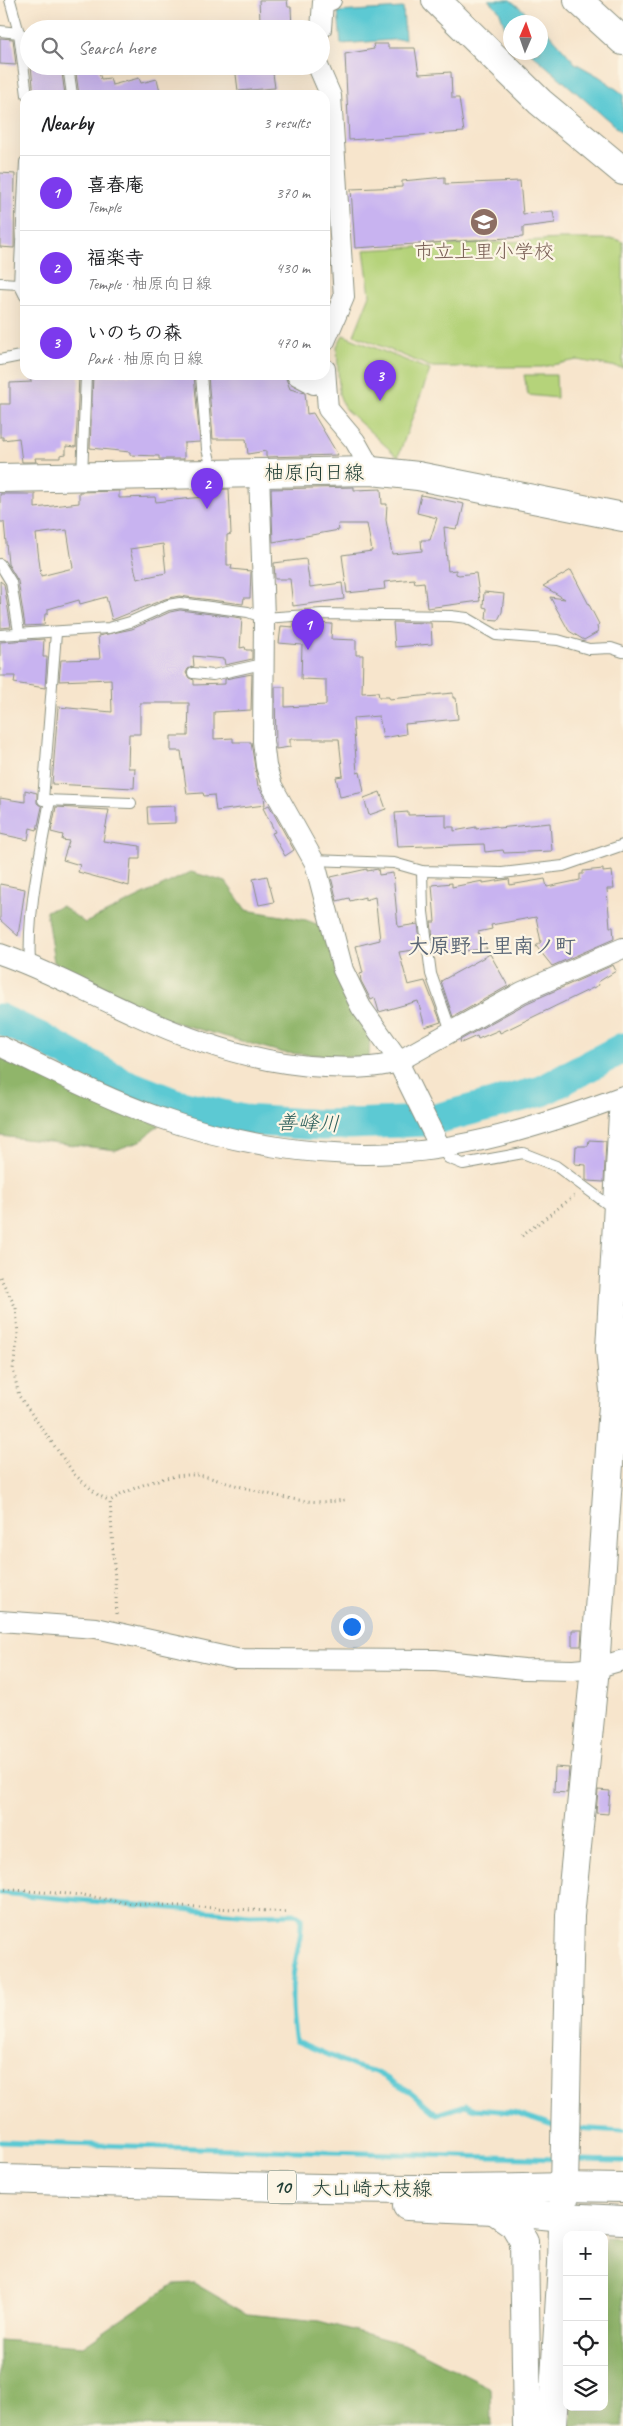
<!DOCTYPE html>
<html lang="en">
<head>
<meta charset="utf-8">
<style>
  :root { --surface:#fff; --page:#f2f2f2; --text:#202124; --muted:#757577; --line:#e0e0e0; --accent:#7c3aed }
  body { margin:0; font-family:Caveat,"Klee One",sans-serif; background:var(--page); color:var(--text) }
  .controls { position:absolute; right:15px; bottom:15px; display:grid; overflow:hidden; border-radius:10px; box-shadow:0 5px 20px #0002 }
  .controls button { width:45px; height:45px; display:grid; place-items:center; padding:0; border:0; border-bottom:1px solid var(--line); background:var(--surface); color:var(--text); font:25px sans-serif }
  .compass { position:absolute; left:503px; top:15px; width:45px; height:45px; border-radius:50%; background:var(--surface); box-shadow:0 5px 20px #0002; rotate:2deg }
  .you { position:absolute; left:351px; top:1626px; width:18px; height:18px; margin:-12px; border:4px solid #fff; border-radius:50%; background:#1a73e8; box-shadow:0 0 0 8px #1a73e833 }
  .badge { display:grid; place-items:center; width:32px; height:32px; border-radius:50%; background:var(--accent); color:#fff; font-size:16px; font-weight:700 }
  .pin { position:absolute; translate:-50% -41px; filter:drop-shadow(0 1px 2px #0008) }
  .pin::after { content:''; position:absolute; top:26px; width:18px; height:15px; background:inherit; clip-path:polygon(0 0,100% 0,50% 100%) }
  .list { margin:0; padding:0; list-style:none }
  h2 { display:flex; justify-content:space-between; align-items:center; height:65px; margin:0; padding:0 20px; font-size:21px }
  h2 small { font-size:16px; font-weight:400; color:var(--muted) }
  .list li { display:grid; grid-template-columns:32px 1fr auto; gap:15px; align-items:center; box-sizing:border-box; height:75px; padding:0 20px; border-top:1px solid var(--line) }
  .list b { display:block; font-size:19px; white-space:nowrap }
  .list p { margin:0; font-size:16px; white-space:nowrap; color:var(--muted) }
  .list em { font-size:16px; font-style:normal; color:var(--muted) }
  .icon { flex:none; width:28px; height:28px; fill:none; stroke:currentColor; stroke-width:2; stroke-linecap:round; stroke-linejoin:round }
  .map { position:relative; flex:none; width:623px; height:2426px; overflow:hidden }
  .search { position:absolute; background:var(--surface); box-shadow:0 5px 20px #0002; left:20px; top:20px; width:310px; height:55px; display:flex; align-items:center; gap:12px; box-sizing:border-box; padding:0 18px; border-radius:28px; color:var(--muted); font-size:19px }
  .panel { position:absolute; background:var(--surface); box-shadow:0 5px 20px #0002; left:20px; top:90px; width:310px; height:290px; border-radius:15px }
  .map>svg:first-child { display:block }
  .green { fill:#b5d37a; stroke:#6a8857 }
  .forest { fill:#90b56a; stroke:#58794f }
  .water { fill:#5cc9d3; stroke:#3e8384 }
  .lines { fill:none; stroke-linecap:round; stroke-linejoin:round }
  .stream { stroke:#5cc9d3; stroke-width:5 }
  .river { stroke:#5cc9d3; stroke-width:31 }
  .building { fill:#c8b3f0; fill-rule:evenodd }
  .lane-casing { stroke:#8b9180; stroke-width:12 }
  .street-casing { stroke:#8b9180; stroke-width:22 }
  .secondary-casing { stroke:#8b9180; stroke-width:30 }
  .primary-casing { stroke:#8b9180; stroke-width:30 }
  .path { stroke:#8b9180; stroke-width:3; stroke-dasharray:1 4; stroke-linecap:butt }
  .lane { stroke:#fff; stroke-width:10 }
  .street { stroke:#fff; stroke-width:20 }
  .secondary { stroke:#fff; stroke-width:28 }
  .primary { stroke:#fff; stroke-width:28 }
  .labels { text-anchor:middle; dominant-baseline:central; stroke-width:4.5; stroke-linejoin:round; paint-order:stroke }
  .shield { fill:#fcf5e5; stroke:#617469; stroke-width:1 }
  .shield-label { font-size:19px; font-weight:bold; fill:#1f3d34 }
  .education-label { font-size:20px; fill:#785e54; stroke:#fcf5e5 }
  .street-label { font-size:20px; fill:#1f3d34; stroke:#fcf5e5 }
  .neighbourhood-label { font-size:21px; font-weight:bold; fill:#5a6676; stroke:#fcf5e5 }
  .water-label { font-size:21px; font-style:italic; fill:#2e605c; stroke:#fcf5e5 }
</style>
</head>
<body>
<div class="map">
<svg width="623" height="2426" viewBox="0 0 623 2426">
  <rect width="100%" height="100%" fill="#fcf5e5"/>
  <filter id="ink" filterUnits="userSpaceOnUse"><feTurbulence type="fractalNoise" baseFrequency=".02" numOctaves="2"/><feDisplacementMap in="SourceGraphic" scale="10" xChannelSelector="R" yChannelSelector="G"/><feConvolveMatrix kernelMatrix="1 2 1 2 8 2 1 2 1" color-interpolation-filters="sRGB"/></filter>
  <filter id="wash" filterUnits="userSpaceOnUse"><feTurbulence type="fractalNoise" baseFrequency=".0096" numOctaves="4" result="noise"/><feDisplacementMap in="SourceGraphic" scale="20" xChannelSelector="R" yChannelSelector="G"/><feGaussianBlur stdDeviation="1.12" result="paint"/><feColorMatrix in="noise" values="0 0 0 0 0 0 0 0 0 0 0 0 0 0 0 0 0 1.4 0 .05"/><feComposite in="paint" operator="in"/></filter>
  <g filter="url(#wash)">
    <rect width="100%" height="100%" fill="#f7e5cc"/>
    <g class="green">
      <polygon points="560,239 615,239 623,242 623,368 577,360 542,367 431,367 354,335 370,295 364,250"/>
      <polygon points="343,335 430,370 398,457 345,409 339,394 337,346"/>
      <polygon points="524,375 556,375 557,398 528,395"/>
    </g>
    <g class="forest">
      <polygon points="191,872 226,882 246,910 306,920 322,926 370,1039 369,1058 284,1053 162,1019 54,962 46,911 62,906 85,923"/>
      <polygon points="0,1058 159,1125 142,1140 116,1150 0,1136"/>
      <polygon points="604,2238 623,2239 623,2426 571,2426 572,2407 604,2407"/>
      <polygon points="194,2283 247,2314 319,2321 403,2344 491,2388 492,2426 0,2426 0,2340 83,2346 173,2284"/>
    </g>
    <g class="water">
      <polygon points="488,0 510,0 539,22 510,22 510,34 506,30 499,10"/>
      <polygon points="403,8 405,39 341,44 338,12"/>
      <polygon points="541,24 575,63 600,77 623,94 623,133 531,53 540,52"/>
    </g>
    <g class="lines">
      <g class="stream">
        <path d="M0 1893 250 1915 296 1914 301 1917C302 1935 299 1942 296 1959 290 1986 291 2014 296 2041L354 2066 376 2072 411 2092 437 2114 466 2105 475 2109 514 2112 558 2127"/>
        <polyline points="576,2128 623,2131"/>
        <polyline points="0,2142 557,2159"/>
        <polyline points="577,2160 623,2161"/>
      </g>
      <polyline class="river" points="0,1019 39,1037 125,1084 173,1103 243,1120 322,1125 428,1121 542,1091 623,1048"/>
    </g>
    <g id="blocks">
      <g class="building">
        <polygon points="259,0 287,0 288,7 291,7 292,29 263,29 263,20 260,20"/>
        <polygon points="0,38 13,39 16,65 0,64"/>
        <polygon points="373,44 388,44 388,48 415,48 419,74 451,72 452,98 459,98 464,132 349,140 345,54 374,49"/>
        <polygon points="31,66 61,66 65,95 34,95"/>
        <polygon points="75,66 97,66 101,79 110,78 112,85 139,78 141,83 157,79 161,95 79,95"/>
        <polygon points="235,66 272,66 275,88 238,91"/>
        <polygon points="0,173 15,174 14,248 0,247"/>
        <polygon points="445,177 445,184 520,181 523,214 553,211 555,223 523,227 523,237 355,248 351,189 402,187 402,181"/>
        <polygon points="31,375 79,375 76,447 66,446 66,454 60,455 60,458 35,458 36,462 22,462 19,438 3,440 3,437 0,437 0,404 10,404 10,383 31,382"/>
        <polygon points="93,375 194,375 200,442 184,443 184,459 159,459 159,456 130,455 130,452 90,448"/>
        <polygon points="208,375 285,376 290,389 305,393 307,414 313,413 338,455 266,457 266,451 248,454 246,439 213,439"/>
        <polygon points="354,487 354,490 381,489 382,504 387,504 386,520 392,554 422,551 421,540 430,540 437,518 417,513 421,495 464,504 459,526 457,526 456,529 444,527 448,571 456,570 456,574 459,575 476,573 480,601 427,608 424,582 415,583 414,579 384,582 385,589 347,593 342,555 372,551 367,524 338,524 339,530 273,542 271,489"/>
        <path d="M229 489 231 534 227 535V565H232L231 569 251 571 250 598H244L243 604 179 596 165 599 112 620 106 597 80 604 79 600 48 609V614H45L44 625 25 626 18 581 8 564 4 522H0V494H35V508L79 503V492L119 491V498L155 497 156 502 203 497V490ZM67 530 73 568 41 576 36 534ZM163 544 166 573 137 579 130 549Z"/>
        <polygon points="306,559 310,587 342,583 344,599 293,606 290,579 275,579 274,563"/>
        <polygon points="571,570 599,624 597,626 598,632 584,640 569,631 550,597 565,599 543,586"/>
        <polygon points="0,581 4,584 11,627 1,628"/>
        <polygon points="484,592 504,594 502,612 498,620 486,619 487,608 483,607"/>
        <polygon points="180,610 242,618 240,648 245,647 246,650 252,650 252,659 225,665 224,659 193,656 194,666 188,669 186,673 189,678 194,680 194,685 225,684 225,679 252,674 251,710 214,712 214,739 233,738 233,742 251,742 258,786 264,796 265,805 216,811 214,795 204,796 203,793 187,794 181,751 171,751 171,736 188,736 189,703 140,703 140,734 129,734 128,768 135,768 134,788 52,784 58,707 112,712 111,679 59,681 61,660 100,659 98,636 132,629 170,612"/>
        <polygon points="301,622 332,624 331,639 356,640 356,655 363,655 362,693 378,692 379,697 389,697 389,699 453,693 453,698 456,698 458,719 405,724 406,734 383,738 379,716 353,718 357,773 360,772 364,792 340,797 336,777 343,776 339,739 290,739 290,747 276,749 275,687 285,687 285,707 326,705 326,680 301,679 302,645 279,643 281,626 294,627 294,623"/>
        <polygon points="393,622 431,623 432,644 395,647"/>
        <polygon points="44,639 43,657 47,657 45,688 14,683 15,676 0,676 0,642"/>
        <polygon points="25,790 37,793 37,803 42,807 37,830 30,828 28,840 0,834 0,798 25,802"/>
        <polygon points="380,792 386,809 369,815 364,798"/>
        <polygon points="269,805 294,850 285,856 272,833 275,832 263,808"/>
        <polygon points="175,806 175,823 148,824 147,807"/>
        <polygon points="56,807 109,810 103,841 140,846 140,859 131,859 129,886 78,872 80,865 63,860 69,841 62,840 63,835 51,832"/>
        <polygon points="408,812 408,815 446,814 446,827 454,827 454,831 476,827 476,829 497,826 498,828 550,823 552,851 504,853 503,850 485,852 484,844 398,847 395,813"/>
        <polygon points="367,869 367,871 378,869 379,875 393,873 398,927 418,924 421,949 399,952 408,985 425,981 441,1022 425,1027 418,1001 379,1012 375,998 371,1000 361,981 360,974 363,973 356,946 380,940 375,897 365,900 365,897 350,901 349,898 337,901 331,877"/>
        <polygon points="603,869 603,872 612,871 614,889 607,889 610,927 613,927 614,939 552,966 536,946 541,942 536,917 491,925 492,929 478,932 487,949 441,953 440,946 434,946 431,922 435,922 432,885 452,883 452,887 483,881 483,883 509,879 510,885 545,879 547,887 580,880 580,874 583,874 583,871"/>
        <polygon points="267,876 274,902 259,905 253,879"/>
        <polygon points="0,884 25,889 18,936 0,920"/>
        <polygon points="490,954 508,986 453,1017 441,981"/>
        <polygon points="613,965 616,971 598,982 599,985 500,1033 499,1030 478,1039 477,1036 461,1043 460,1040 527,1003"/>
        <polygon points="589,1140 606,1141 604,1182 588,1181 586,1180 586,1165 575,1164 576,1146 588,1146"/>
        <polygon points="572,1630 582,1630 581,1646 572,1646"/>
        <polygon points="555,1767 569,1768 567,1793 554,1792"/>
        <polygon points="598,1790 610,1791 608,1814 596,1813"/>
      </g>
    </g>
  </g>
  <g filter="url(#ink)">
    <use href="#blocks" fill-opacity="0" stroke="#8b9180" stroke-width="1"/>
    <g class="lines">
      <defs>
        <g id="lane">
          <polyline points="10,0 19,33 27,95"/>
          <polyline points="0,31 19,33 29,38"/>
          <polyline points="68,66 72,95"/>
          <polyline points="25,162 19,284 25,296"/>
          <polyline points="0,283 19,284"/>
          <polyline points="0,360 25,355"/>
          <polyline points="201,375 207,449 213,472"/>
          <polyline points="82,476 86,375"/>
          <polyline points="0,564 11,582 19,632"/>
          <polyline points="56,633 43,800 131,803"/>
          <polyline points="0,635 109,628 130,622 168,605 180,603 248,612 264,618 322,614 451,616 467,618 496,635 558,640 589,649 611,648 623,652"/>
          <polyline points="193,673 213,675 263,664"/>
          <polyline points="313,860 394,863 422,871 502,873 563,866 623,845"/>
          <polyline points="422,871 423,912 431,974 451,1031"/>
          <path d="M30 966C27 910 40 856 50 800"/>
          <polyline points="440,1146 448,1158 463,1164 523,1153 556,1166 614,1209"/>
        </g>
        <g id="street">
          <polyline points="321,29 323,2 331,0"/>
          <polyline points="318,66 331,96 344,297 325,341"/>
          <polyline points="325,369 328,409 355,441 372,471"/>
          <polyline points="297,375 314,384"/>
          <polyline points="259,472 264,618 263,741 266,766 272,786 315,863 343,970 361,1007 393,1052 438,1143"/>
          <path d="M0 954C47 970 91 995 136 1015 196 1043 259 1064 325 1067 349 1068 374 1069 397 1062L522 992 623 948"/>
          <path d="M0 1046C51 1070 102 1097 155 1116 230 1143 316 1158 396 1153 470 1149 554 1122 623 1096"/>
          <polyline points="0,1621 96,1628 236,1659 436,1660 524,1669 573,1670 595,1668 623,1660"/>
        </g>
        <g id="secondary">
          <polyline points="436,0 540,102 623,171"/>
          <polyline points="578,0 623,41"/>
          <polyline points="0,478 372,471 418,476 623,517"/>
          <polyline points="623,1114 610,1349 614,1391 595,1668 570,1916 564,2187 623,2188"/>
          <polyline points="563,2217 623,2220"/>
        </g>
        <g id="primary">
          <path d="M0 2179C188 2184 376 2193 564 2187L562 2264 552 2426"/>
          <polyline points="407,2206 494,2210 563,2217"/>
          <polyline points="494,2210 514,2224 524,2241 527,2426"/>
        </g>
      </defs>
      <use href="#lane" class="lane-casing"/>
      <use href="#street" class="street-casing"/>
      <use href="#secondary" class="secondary-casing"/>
      <use href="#primary" class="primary-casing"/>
      <g class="path">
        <polyline points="522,1236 574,1196"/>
        <polyline points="0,1277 16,1308 18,1335 13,1369 19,1396 75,1475 98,1495 110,1501"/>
        <path d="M117 1614 110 1501C132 1487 167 1474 194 1475 204 1475 217 1480 227 1483 267 1493 307 1508 348 1499"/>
        <polyline points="0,1889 83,1895 126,1903 288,1912"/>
      </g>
      <use href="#lane" class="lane"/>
      <use href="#street" class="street"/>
      <use href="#secondary" class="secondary"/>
      <use href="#primary" class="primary"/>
    </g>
  </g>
  <defs>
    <symbol id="school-disc" viewBox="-11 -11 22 22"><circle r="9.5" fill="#8d6e63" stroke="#fcf5e5"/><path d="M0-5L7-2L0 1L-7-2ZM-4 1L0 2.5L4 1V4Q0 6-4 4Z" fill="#fff"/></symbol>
  </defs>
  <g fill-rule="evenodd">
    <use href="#school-disc" x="468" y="206" width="32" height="32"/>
  </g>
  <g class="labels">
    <rect class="shield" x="268" y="2170.5" width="28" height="33" rx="4"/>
    <g class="shield-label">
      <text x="282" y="2187">10</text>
    </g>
    <g class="education-label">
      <text x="484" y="251">市立上里小学校</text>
    </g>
    <g class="street-label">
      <text x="314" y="472">柚原向日線</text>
      <text x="372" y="2188">大山崎大枝線</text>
    </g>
    <g class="neighbourhood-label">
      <text x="492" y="946">大原野上里南ノ町</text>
    </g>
    <g class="water-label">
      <text transform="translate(308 1123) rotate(2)">善峰川</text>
    </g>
  </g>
</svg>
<div class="controls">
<button>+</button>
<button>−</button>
<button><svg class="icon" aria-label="locate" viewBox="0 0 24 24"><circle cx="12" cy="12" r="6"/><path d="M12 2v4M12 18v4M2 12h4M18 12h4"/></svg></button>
<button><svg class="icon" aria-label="layers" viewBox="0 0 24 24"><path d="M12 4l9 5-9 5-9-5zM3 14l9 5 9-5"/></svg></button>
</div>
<svg class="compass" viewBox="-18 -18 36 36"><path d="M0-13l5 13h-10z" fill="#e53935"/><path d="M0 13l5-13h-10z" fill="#757577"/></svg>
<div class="you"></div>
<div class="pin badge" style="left:308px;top:650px">1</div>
<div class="pin badge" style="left:207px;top:509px">2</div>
<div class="pin badge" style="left:380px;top:401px">3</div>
<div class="search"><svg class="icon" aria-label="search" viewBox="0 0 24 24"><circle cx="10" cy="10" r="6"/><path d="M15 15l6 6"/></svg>Search here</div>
<section class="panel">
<h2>Nearby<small>3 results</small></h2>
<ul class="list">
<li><span class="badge">1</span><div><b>喜春庵</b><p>Temple</p></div><em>370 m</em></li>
<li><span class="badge">2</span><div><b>福楽寺</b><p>Temple · 柚原向日線</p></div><em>430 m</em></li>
<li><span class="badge">3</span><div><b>いのちの森</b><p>Park · 柚原向日線</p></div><em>470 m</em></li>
</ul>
</section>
</div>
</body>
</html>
